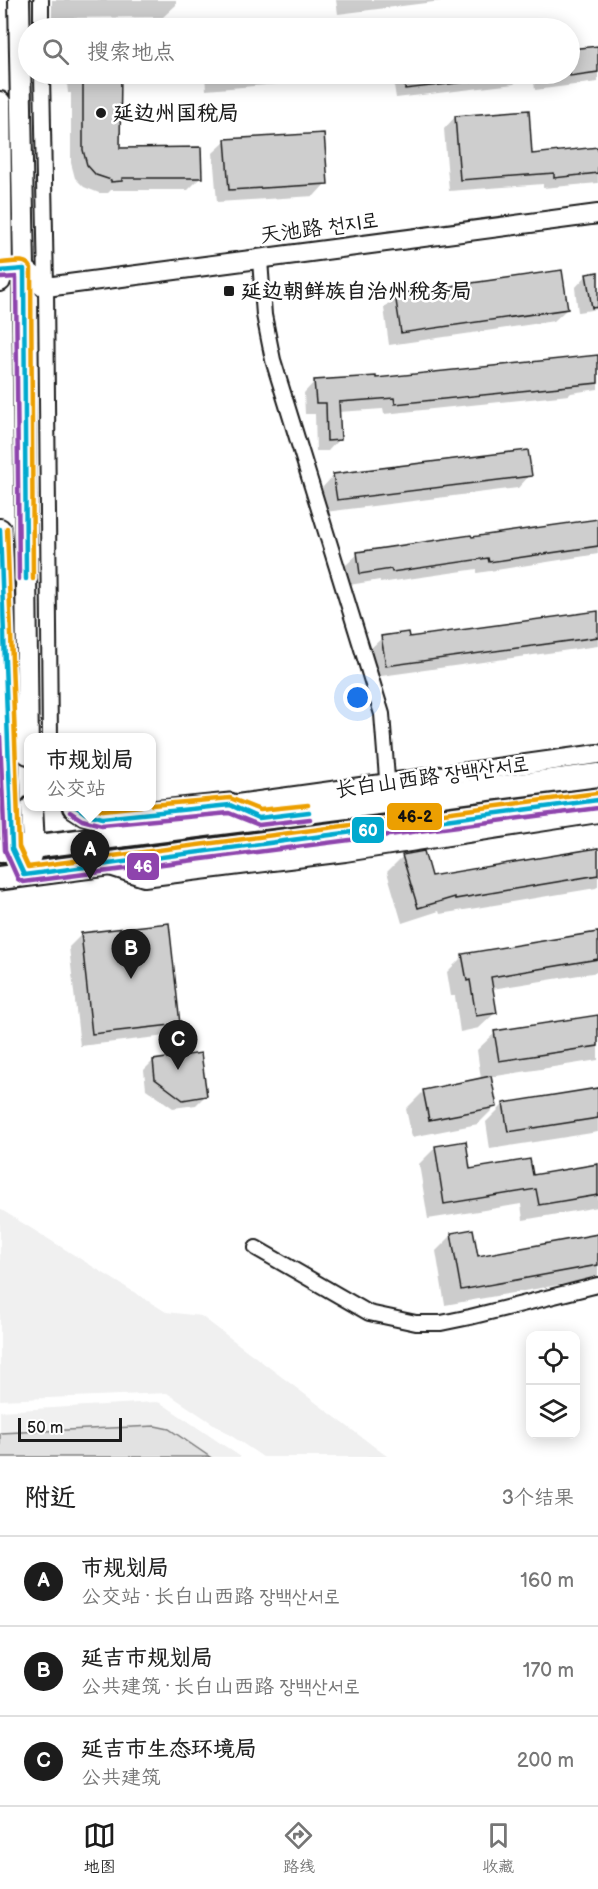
<!DOCTYPE html>
<html lang="zh">
<head>
<meta charset="utf-8">
<style>
  :root { --surface:#fff; --page:#f6f6f6; --text:#222; --muted:#767676; --line:#e0e0e0; --accent:#1c1c1c }
  body { margin:0; font-family:"Balsamiq Sans","LXGW WenKai TC","Poor Story",sans-serif; background:var(--page); color:var(--text) }
  .controls { position:absolute; right:18px; bottom:18px; display:grid; overflow:hidden; border-radius:12px; box-shadow:0 3px 15px #0003 }
  .controls button { width:54px; height:54px; display:grid; place-items:center; padding:0; border:0; border-bottom:2px solid var(--line); background:var(--surface); color:var(--text); font:30px sans-serif }
  .scale { position:absolute; left:18px; bottom:15px; width:104px; box-sizing:border-box; padding-left:6px; border:3px solid #1c1c1c; border-top:0; font-size:16px; line-height:21px; white-space:nowrap; color:#1c1c1c; -webkit-text-stroke:4px #fff; paint-order:stroke }
  .you { position:absolute; left:358px; top:698px; width:21px; height:21px; margin:-15px; border:4px solid #fff; border-radius:50%; background:#1a73e8; box-shadow:0 0 0 9px #1a73e833 }
  .badge { display:grid; place-items:center; width:39px; height:39px; border-radius:50%; background:var(--accent); color:#fff; font-size:20px; font-weight:700 }
  .pin { position:absolute; translate:-50% -50px; filter:drop-shadow(0 2px 3px #0008) }
  .pin::after { content:''; position:absolute; top:32px; width:21px; height:18px; background:inherit; clip-path:polygon(0 0,100% 0,50% 100%) }
  .popup { position:absolute; left:24px; top:733px; width:132px; height:78px; box-sizing:border-box; display:grid; place-content:center; border-radius:12px; background:var(--surface); filter:drop-shadow(0 2px 4px #0005); font-size:20px; white-space:nowrap; color:var(--muted) }
  .popup b { font-size:22px; color:var(--text) }
  .popup::after { content:''; position:absolute; left:50%; top:100%; margin-left:-12px; border:12px solid transparent; border-top-color:var(--surface) }
  .list { margin:0; padding:0; list-style:none }
  h2 { display:flex; justify-content:space-between; align-items:center; height:78px; margin:0; padding:0 24px; font-size:26px }
  h2 small { font-size:20px; font-weight:400; color:var(--muted) }
  .list li { display:grid; grid-template-columns:39px 1fr auto; gap:18px; align-items:center; box-sizing:border-box; height:90px; padding:0 24px; border-top:2px solid var(--line) }
  .list b { display:block; font-size:22px; white-space:nowrap }
  .list p { margin:0; font-size:20px; white-space:nowrap; color:var(--muted) }
  .list em { font-size:20px; font-style:normal; color:var(--muted) }
  .icon { flex:none; width:33px; height:33px; fill:none; stroke:currentColor; stroke-width:2; stroke-linecap:round; stroke-linejoin:round }
  .map { position:relative; flex:none; width:598px; height:1457px; overflow:hidden }
  .search { position:absolute; background:var(--surface); box-shadow:0 3px 15px #0003; left:18px; right:18px; top:18px; height:66px; display:flex; align-items:center; gap:15px; box-sizing:border-box; padding:0 21px; border-radius:33px; color:var(--muted); font-size:22px }
  .sheet { height:348px; background:var(--surface) }
  nav { display:flex; justify-content:space-around; align-items:center; box-sizing:border-box; height:84px; border-top:2px solid var(--line); background:var(--surface); font-size:16px; color:var(--muted) }
  nav a { display:grid; justify-items:center; gap:3px }
  nav .on { color:var(--accent) }
  .map>svg:first-child { display:block }
  .built { fill:#f0f0f0 }
  .green { fill:#e2e2e2; stroke:#7f7f7f; stroke-width:1.5 }
  .shadow { fill:#0003 }
  .building { fill:#cecece; stroke:#1c1c1c; stroke-width:1.5 }
  .lines { fill:none; stroke-linecap:round; stroke-linejoin:round }
  .minor-casing { stroke:#1c1c1c; stroke-width:18 }
  .tertiary-casing { stroke:#1c1c1c; stroke-width:22 }
  .secondary-casing { stroke:#1c1c1c; stroke-width:24 }
  .primary-casing { stroke:#1c1c1c; stroke-width:27 }
  .minor { stroke:#fff; stroke-width:14 }
  .tertiary { stroke:#fff; stroke-width:18 }
  .secondary { stroke:#fff; stroke-width:20 }
  .primary { stroke:#fff; stroke-width:22 }
  .bus-1-casing { stroke:#fff; stroke-width:9 }
  .bus-2-casing { stroke:#fff; stroke-width:9 }
  .bus-3-casing { stroke:#fff; stroke-width:9 }
  .bus-1 { stroke:#00a9ce; stroke-width:4.5 }
  .bus-2 { stroke:#8e44ad; stroke-width:4.5 }
  .bus-3 { stroke:#ec9f01; stroke-width:4.5 }
  .poi-dot { fill:#1c1c1c; stroke:#fff; stroke-width:2 }
  .labels { text-anchor:middle; dominant-baseline:central; stroke-width:5; stroke-linejoin:round; paint-order:stroke }
  .poi-label { font-size:21px; font-weight:bold; fill:#1c1c1c; stroke:#fff; text-anchor:start }
  .street-label { font-size:21px; fill:#1c1c1c; stroke:#fff }
  .line-badge { stroke:#fff; stroke-width:2 }
  .badge-label { font-size:16px; text-anchor:middle; font-weight:bold; fill:#fff }
  .pale-badge-label { font-size:16px; text-anchor:middle; font-weight:bold; fill:#111 }
</style>
</head>
<body>
<div class="map">
<svg width="598" height="1457" viewBox="0 0 598 1457">
  <rect width="100%" height="100%" fill="#fff"/>
  <filter id="ink" filterUnits="userSpaceOnUse"><feTurbulence type="fractalNoise" baseFrequency=".0167" numOctaves="2"/><feDisplacementMap in="SourceGraphic" scale="12" xChannelSelector="R" yChannelSelector="G"/><feConvolveMatrix kernelMatrix="1 2 1 2 8 2 1 2 1" color-interpolation-filters="sRGB"/></filter>
  <g filter="url(#ink)">
    <g class="built">
      <polygon points="0,1209 166,1312 201,1316 388,1457 263,1457 167,1393 0,1400"/>
      <polygon points="156,1402 161,1403 241,1457 0,1457 0,1411"/>
    </g>
    <polygon class="green" points="155,1426 169,1429 210,1457 0,1457 0,1433"/>
    <g class="shadow">
      <polygon points="52,0 176,0 176,5 163,17 52,18"/>
      <polygon points="336,0 450,0 338,14"/>
      <polygon points="312,26 312,28 278,28"/>
      <polygon points="598,48 598,82 535,90 533,74 570,74 570,51"/>
      <polygon points="77,74 119,74 119,150 201,177 188,190 111,190 108,193 99,193 84,187 75,178 71,163 71,93 68,93 67,83"/>
      <polygon points="205,74 311,74 303,82 206,90"/>
      <polygon points="399,74 523,74 514,84 396,98 393,79"/>
      <polygon points="455,117 531,156 598,148 598,183 543,188 543,184 449,191 444,129"/>
      <polygon points="226,141 326,183 314,196 217,202 213,153"/>
      <polygon points="598,274 598,309 578,312 575,288 587,275"/>
      <polygon points="396,296 567,309 554,321 389,345 384,308"/>
      <polygon points="598,356 598,389 571,393 569,395 384,414 383,409 338,412 339,439 328,451 316,451 315,414 305,414 304,393 315,381 375,379"/>
      <polygon points="334,475 530,475 518,488 325,512 322,488"/>
      <polygon points="598,521 598,554 477,573 477,569 380,583 380,580 349,585 346,565 358,554"/>
      <polygon points="598,612 598,646 374,677 370,649 382,638 407,638"/>
      <polygon points="598,849 598,886 596,888 440,914 439,911 402,923 387,872 403,856 430,877"/>
      <polygon points="598,933 598,972 492,989 496,1012 479,1028 460,1032 455,996 451,996 447,972 463,956"/>
      <polygon points="82,934 179,1024 166,1036 80,1046 69,947"/>
      <polygon points="598,1017 598,1060 490,1077 496,1106 478,1124 412,1137 406,1109 424,1091 481,1079 477,1050 495,1033"/>
      <polygon points="153,1061 205,1096 196,1105 173,1108 146,1089 144,1070"/>
      <polygon points="598,1089 598,1132 490,1149 486,1122 504,1104"/>
      <polygon points="435,1148 469,1170 531,1177 598,1165 598,1207 523,1220 521,1204 428,1219 419,1164"/>
      <polygon points="452,1235 477,1258 598,1236 598,1278 445,1305 436,1251"/>
    </g>
    <g class="building">
      <polygon points="598,46 598,72 570,76 570,49"/>
      <polygon points="83,74 121,74 120,148 201,147 202,178 122,178 122,181 111,182 111,180 96,175 87,165 83,150"/>
      <polygon points="403,74 474,74 474,81 405,89"/>
      <polygon points="529,110 532,154 598,147 598,173 554,178 554,173 460,180 455,116"/>
      <polygon points="324,133 328,184 229,190 225,139"/>
      <polygon points="562,270 568,309 401,333 395,294"/>
      <polygon points="598,272 598,307 592,308 586,274"/>
      <polygon points="598,355 598,383 395,404 394,398 339,402 341,440 327,441 326,403 316,403 314,380 376,376 376,378"/>
      <polygon points="528,450 532,476 337,500 333,474"/>
      <polygon points="598,519 598,546 489,562 488,558 392,572 391,569 360,574 357,552 471,535 472,537"/>
      <polygon points="598,611 598,637 386,666 381,636 408,632 409,637"/>
      <polygon points="598,848 598,875 455,899 455,897 418,908 402,855 424,851 431,876"/>
      <polygon points="169,923 180,1024 92,1034 81,933"/>
      <polygon points="598,932 598,959 491,977 497,1013 476,1016 470,980 467,981 462,954"/>
      <polygon points="598,1015 598,1046 499,1061 494,1031"/>
      <polygon points="201,1053 207,1096 183,1100 155,1079 153,1060"/>
      <polygon points="491,1076 497,1107 429,1120 423,1090"/>
      <polygon points="598,1088 598,1118 508,1132 503,1103"/>
      <polygon points="466,1141 470,1169 530,1159 533,1175 598,1164 598,1195 539,1205 536,1189 444,1204 435,1146"/>
      <polygon points="473,1229 478,1256 598,1234 598,1265 461,1290 451,1233"/>
    </g>
    <g class="lines">
      <defs>
        <g id="minor">
          <polyline points="41,0 41,28"/>
          <polyline points="42,74 46,287 50,738"/>
          <polyline points="260,260 264,315 273,360 382,714 388,791"/>
          <polyline points="256,1248 369,1313 416,1323 441,1323 470,1317 598,1285"/>
        </g>
        <g id="tertiary">
          <polyline points="46,287 598,214"/>
          <polyline points="230,805 598,754"/>
          <polyline points="107,865 144,877 345,852 598,813"/>
        </g>
        <g id="secondary">
          <polyline points="19,0 24,269 23,291 28,754"/>
          <polyline points="0,102 2,271 0,281"/>
          <polyline points="17,270 24,269 46,287"/>
          <polyline points="0,529 2,549 8,753 12,849 24,875"/>
          <polyline points="29,861 34,846 32,806"/>
        </g>
        <g id="primary">
          <polyline points="0,774 8,753"/>
          <polyline points="74,806 85,813 102,818 230,805 257,818"/>
          <polyline points="0,851 598,775"/>
          <polyline points="0,878 598,800"/>
        </g>
      </defs>
      <use href="#minor" class="minor-casing"/>
      <use href="#tertiary" class="tertiary-casing"/>
      <use href="#secondary" class="secondary-casing"/>
      <use href="#primary" class="primary-casing"/>
      <use href="#minor" class="minor"/>
      <use href="#tertiary" class="tertiary"/>
      <use href="#secondary" class="secondary"/>
      <use href="#primary" class="primary"/>
      <defs>
        <g id="bus-1">
          <polyline points="0,271 24,269 26,579"/>
          <polyline points="0,529 12,849 24,875 598,800"/>
          <polyline points="75,806 85,813 102,818 230,805 259,818 309,812"/>
        </g>
        <g id="bus-2">
          <polyline points="1,278 16,277 19,579"/>
          <polyline points="0,736 5,850 18,879 23,882 598,808"/>
          <polyline points="70,812 82,820 102,825 229,813 259,825 310,819"/>
        </g>
        <g id="bus-3">
          <path d="M0 263C10 263 26 257 31 268L33 579"/>
          <polyline points="7,528 19,847 28,867 597,793"/>
          <polyline points="152,805 230,798 260,810 308,805"/>
          <polyline points="89,806 103,810 141,806"/>
        </g>
      </defs>
      <use href="#bus-1" class="bus-1-casing"/>
      <use href="#bus-2" class="bus-2-casing"/>
      <use href="#bus-3" class="bus-3-casing"/>
      <use href="#bus-1" class="bus-1"/>
      <use href="#bus-2" class="bus-2"/>
      <use href="#bus-3" class="bus-3"/>
    </g>
  </g>
  <g class="poi-dot">
    <circle cx="101" cy="113" r="6"/>
    <rect x="223" y="285" width="12" height="12" rx="3"/>
  </g>
  <g class="labels">
    <g class="poi-label">
      <text x="113" y="113">延边州国税局</text>
      <text x="241" y="291">延边朝鲜族自治州税务局</text>
    </g>
    <g class="street-label">
      <text transform="translate(319 228) rotate(-8)">天池路 천지로</text>
      <text transform="translate(432 777) rotate(-8)">长白山西路 장백산서로</text>
    </g>
  </g>
  <g class="line-badge">
    <rect x="386" y="802" width="57" height="29" rx="6" fill="#ec9f01"/>
    <rect x="351" y="816" width="34" height="28" rx="6" fill="#00a9ce"/>
    <rect x="126" y="852" width="34" height="29" rx="6" fill="#8e44ad"/>
  </g>
  <g class="badge-label">
    <text x="368" y="836">60</text>
    <text x="143" y="872">46</text>
  </g>
  <g class="pale-badge-label">
    <text x="415" y="822">46-2</text>
  </g>
</svg>
<div class="controls">
<button><svg class="icon" aria-label="locate" viewBox="0 0 24 24"><circle cx="12" cy="12" r="6"/><path d="M12 2v4M12 18v4M2 12h4M18 12h4"/></svg></button>
<button><svg class="icon" aria-label="layers" viewBox="0 0 24 24"><path d="M12 4l9 5-9 5-9-5zM3 14l9 5 9-5"/></svg></button>
</div>
<div class="scale">50 m</div>
<div class="you"></div>
<div class="pin badge" style="left:90px;top:880px">A</div>
<div class="popup"><b>市规划局</b>公交站</div>
<div class="pin badge" style="left:131px;top:979px">B</div>
<div class="pin badge" style="left:178px;top:1070px">C</div>
<div class="search"><svg class="icon" aria-label="search" viewBox="0 0 24 24"><circle cx="10" cy="10" r="6"/><path d="M15 15l6 6"/></svg>搜索地点</div>
</div>
<section class="sheet">
<h2>附近<small>3个结果</small></h2>
<ul class="list">
<li><span class="badge">A</span><div><b>市规划局</b><p>公交站 · 长白山西路 장백산서로</p></div><em>160 m</em></li>
<li><span class="badge">B</span><div><b>延吉市规划局</b><p>公共建筑 · 长白山西路 장백산서로</p></div><em>170 m</em></li>
<li><span class="badge">C</span><div><b>延吉市生态环境局</b><p>公共建筑</p></div><em>200 m</em></li>
</ul>
</section>
<nav>
<a class="on"><svg class="icon" aria-label="map" viewBox="0 0 24 24"><path d="M3 6l6-2 6 2 6-2v14l-6 2-6-2-6 2zM9 4v14M15 6v14"/></svg>地图</a>
<a><svg class="icon" aria-label="directions" viewBox="0 0 24 24"><path d="M12 3l9 9-9 9-9-9zM9 14v-3h6M13 9l2 2-2 2"/></svg>路线</a>
<a><svg class="icon" aria-label="saved" viewBox="0 0 24 24"><path d="M7 4h10v16l-5-4-5 4z"/></svg>收藏</a>
</nav>
</body>
</html>
